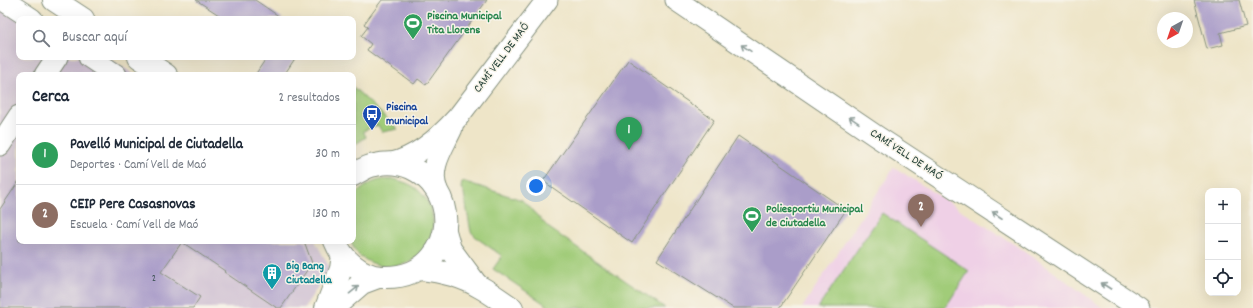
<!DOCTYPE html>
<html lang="es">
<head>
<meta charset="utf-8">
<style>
  :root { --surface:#fff; --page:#f2f2f3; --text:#1f2937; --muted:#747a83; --line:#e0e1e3; --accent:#7c3aed }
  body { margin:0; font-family:Dekko,sans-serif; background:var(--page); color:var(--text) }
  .controls { position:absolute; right:12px; bottom:12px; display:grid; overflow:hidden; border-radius:8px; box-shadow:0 4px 16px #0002 }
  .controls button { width:36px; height:36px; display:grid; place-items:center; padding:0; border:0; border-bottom:1px solid var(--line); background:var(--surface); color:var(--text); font:20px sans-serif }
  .compass { position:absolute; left:1157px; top:12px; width:36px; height:36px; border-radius:50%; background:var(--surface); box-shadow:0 4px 16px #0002; rotate:220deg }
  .you { position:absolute; left:536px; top:186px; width:14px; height:14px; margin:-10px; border:3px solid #fff; border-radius:50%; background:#1a73e8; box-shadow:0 0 0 6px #1a73e833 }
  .badge { display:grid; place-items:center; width:26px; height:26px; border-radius:50%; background:var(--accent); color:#fff; font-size:13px; font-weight:700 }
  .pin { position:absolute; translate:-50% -33px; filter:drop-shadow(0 1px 2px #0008) }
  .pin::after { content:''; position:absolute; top:21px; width:14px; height:12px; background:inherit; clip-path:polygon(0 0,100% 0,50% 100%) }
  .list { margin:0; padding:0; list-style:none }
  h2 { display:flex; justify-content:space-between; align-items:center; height:52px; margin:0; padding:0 16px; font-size:17px }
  h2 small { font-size:13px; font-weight:400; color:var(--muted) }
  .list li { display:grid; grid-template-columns:26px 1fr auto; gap:12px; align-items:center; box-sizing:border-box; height:60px; padding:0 16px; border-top:1px solid var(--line) }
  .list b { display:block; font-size:15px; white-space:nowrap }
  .list p { margin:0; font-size:13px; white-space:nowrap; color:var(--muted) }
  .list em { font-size:13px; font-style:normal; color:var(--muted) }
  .icon { flex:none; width:22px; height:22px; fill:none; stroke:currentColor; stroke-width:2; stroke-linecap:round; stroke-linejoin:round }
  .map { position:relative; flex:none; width:1253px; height:308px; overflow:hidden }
  .search { position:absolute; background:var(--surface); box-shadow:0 4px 16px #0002; left:16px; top:16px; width:340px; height:44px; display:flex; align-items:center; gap:10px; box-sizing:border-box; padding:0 14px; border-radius:8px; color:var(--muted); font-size:15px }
  .panel { position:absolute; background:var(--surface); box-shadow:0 4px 16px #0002; left:16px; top:72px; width:340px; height:172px; border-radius:8px }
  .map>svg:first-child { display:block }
  .built { fill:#efd0e6 }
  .industrial { fill:#cdbed2 }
  .green { fill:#a1cc79; stroke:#608456 }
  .building { fill:#aa9dc9 }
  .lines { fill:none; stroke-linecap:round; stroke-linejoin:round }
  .minor-casing { stroke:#86917e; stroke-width:23 }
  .tertiary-casing { stroke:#86917e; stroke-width:24 }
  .secondary-casing { stroke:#86917e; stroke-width:24 }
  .minor { stroke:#fff; stroke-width:21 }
  .tertiary { stroke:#fff; stroke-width:22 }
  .secondary { stroke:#fff; stroke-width:22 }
  .oneway { stroke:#8f9e9a }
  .labels { text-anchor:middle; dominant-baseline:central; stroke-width:3; stroke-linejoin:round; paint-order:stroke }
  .number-label { font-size:10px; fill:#425559 }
  .leisure-label { font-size:12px; font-weight:bold; fill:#27864d; stroke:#f7f3e8; text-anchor:start }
  .street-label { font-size:12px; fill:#1f3d34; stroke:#f7f3e8 }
  .transit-label { font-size:12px; font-weight:bold; fill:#164399; stroke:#f7f3e8; text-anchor:start }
  .culture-label { font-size:12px; font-weight:bold; fill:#0d838f; stroke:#f7f3e8; text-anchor:start }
</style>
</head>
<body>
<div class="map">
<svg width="1253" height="308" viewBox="0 0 1253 308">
  <rect width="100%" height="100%" fill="#f7f3e8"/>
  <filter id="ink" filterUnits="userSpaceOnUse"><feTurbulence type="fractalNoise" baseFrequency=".025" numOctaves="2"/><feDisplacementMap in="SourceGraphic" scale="8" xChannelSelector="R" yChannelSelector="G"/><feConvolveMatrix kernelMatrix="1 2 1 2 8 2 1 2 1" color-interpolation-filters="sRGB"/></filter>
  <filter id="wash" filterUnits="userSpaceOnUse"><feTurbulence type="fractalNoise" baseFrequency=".012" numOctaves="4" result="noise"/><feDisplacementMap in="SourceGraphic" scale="16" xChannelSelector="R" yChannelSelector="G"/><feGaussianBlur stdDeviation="0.9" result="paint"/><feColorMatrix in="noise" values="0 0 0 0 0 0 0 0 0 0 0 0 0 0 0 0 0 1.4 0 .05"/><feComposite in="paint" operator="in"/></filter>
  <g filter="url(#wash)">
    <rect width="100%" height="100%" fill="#eee5c8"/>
    <polygon class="built" points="894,167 1032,256 1103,308 802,308"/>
    <polygon class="industrial" points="0,0 21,0 50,19 19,19 19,57 107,57 135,75 19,75 19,241 315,241 330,268 304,308 0,308"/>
    <g class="green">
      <polygon points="353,87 398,129 382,132 378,125 363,131 366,137 353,146"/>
      <path d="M394 179C403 182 412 184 419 191 437 207 438 238 420 255 402 271 373 270 356 252 354 249 352 244 350 241H353V199C358 190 370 182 380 180 384 179 389 180 394 179Z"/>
      <polygon points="462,181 522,200 549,228 665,308 551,308 493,269 502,256 477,238 471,232 464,194 461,188"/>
      <polygon points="882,213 969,271 945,308 818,308"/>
    </g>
    <g id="blocks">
      <g class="building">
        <polygon points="196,0 255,0 283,19 225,19"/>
        <polygon points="382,0 487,0 426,85 418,79 414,84 367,50 371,44 361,36 368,27 364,24"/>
        <polygon points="1194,0 1239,0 1246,26 1220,33 1223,45 1207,49"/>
        <polygon points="267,57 296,57 284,75 255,75"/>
        <polygon points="628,60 714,120 632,243 543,181"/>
        <polygon points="738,136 846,210 780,308 733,308 657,260"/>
        <polygon points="19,181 19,241 304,241 312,263 281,308 277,308 224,272 225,271 182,242 161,272 200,297 193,308 0,308 0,209"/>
      </g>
    </g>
  </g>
  <g filter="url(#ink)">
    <use href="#blocks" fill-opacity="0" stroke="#86917e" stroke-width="1"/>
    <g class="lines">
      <defs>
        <g id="minor">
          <polyline points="3,0 32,19"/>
          <polyline points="676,0 876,136 1139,308"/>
          <polyline points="89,57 116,75"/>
          <polyline points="45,75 57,57"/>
          <polyline points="0,145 19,116"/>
          <path d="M392 163C418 157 440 137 458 117L547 0"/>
          <path d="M437 190C428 168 443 148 452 128"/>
        </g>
        <g id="tertiary">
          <polyline points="326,308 341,269 343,255"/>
          <polyline points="333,308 362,283 378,277"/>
        </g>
        <g id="secondary">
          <polyline points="54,0 83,19"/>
          <polyline points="139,57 166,75"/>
          <polyline points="445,231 450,249 476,284"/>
          <path d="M335 241C342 259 361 276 381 277 401 278 419 273 432 257 467 215 428 152 375 165 367 166 360 171 353 175"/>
          <path d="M420 269C440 271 462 276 480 287 491 293 501 301 512 308"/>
        </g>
      </defs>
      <use href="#minor" class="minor-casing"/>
      <use href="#tertiary" class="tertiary-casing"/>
      <use href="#secondary" class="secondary-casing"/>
      <use href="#minor" class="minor"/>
      <use href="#tertiary" class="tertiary"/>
      <use href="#secondary" class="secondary"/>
    </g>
    <defs><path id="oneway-shaft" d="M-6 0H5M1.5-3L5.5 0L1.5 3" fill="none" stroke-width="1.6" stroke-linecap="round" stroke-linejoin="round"/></defs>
    <g class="oneway">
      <use href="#oneway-shaft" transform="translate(746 48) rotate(-146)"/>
      <use href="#oneway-shaft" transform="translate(854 120) rotate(-146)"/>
      <use href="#oneway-shaft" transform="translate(997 215) rotate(-147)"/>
      <use href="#oneway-shaft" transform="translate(1106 286) rotate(-147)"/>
      <use href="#oneway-shaft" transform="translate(354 290) rotate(-39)"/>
    </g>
  </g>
  <defs>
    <symbol id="stadium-pin" viewBox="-11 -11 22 30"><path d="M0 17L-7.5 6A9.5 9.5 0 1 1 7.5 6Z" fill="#2e9e5b" stroke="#f7f3e8"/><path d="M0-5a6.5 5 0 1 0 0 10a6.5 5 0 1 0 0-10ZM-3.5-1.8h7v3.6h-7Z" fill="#fff"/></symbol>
    <symbol id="bus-pin" viewBox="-11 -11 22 30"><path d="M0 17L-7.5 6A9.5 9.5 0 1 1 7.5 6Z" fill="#1a4fb4" stroke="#f7f3e8"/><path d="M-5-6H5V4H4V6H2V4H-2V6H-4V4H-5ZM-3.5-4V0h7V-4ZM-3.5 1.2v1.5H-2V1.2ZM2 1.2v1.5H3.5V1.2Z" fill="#fff"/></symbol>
    <symbol id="building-pin" viewBox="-11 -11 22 30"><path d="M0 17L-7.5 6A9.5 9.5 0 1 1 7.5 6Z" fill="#0f9aa8" stroke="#f7f3e8"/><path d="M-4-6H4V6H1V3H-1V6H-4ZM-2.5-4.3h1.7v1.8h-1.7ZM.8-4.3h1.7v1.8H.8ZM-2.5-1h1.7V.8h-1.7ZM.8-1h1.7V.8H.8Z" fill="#fff"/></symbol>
  </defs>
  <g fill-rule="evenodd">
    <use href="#stadium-pin" x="402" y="12" width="22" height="30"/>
    <use href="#bus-pin" x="361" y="103" width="22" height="30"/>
    <use href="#stadium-pin" x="741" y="205" width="22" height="30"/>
    <use href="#building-pin" x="261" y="262" width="22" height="30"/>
  </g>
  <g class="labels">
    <g class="number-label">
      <text x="154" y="279">2</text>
    </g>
    <g class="leisure-label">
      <text x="427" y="16">Piscina Municipal<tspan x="427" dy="14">Tita Llorens</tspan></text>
      <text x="766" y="209">Poliesportiu Municipal<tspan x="766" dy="14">de Ciutadella</tspan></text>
    </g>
    <g class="street-label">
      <text transform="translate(502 58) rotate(-53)">CAMÍ VELL DE MAÓ</text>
      <text transform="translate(906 155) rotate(33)">CAMÍ VELL DE MAÓ</text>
    </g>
    <g class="transit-label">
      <text x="386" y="107">Piscina<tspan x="386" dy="14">municipal</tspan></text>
    </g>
    <g class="culture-label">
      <text x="286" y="266">Big Bang<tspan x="286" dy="14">Ciutadella</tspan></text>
    </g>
  </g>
</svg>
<div class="controls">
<button>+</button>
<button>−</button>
<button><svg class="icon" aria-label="locate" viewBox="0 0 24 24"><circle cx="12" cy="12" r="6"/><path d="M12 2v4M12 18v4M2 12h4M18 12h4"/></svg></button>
</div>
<svg class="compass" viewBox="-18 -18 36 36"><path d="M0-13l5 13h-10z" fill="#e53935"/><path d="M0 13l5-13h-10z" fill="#747a83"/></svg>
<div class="you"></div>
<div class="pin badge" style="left:629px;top:150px;background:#2e9e5b">1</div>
<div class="pin badge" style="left:921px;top:227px;background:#8d6e63">2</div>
<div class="search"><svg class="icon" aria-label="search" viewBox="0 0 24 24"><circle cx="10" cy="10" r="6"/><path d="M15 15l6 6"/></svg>Buscar aquí</div>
<section class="panel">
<h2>Cerca<small>2 resultados</small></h2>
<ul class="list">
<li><span class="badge" style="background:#2e9e5b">1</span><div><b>Pavelló Municipal de Ciutadella</b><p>Deportes · Camí Vell de Maó</p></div><em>30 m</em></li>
<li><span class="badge" style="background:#8d6e63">2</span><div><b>CEIP Pere Casasnovas</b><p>Escuela · Camí Vell de Maó</p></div><em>130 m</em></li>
</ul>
</section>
</div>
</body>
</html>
